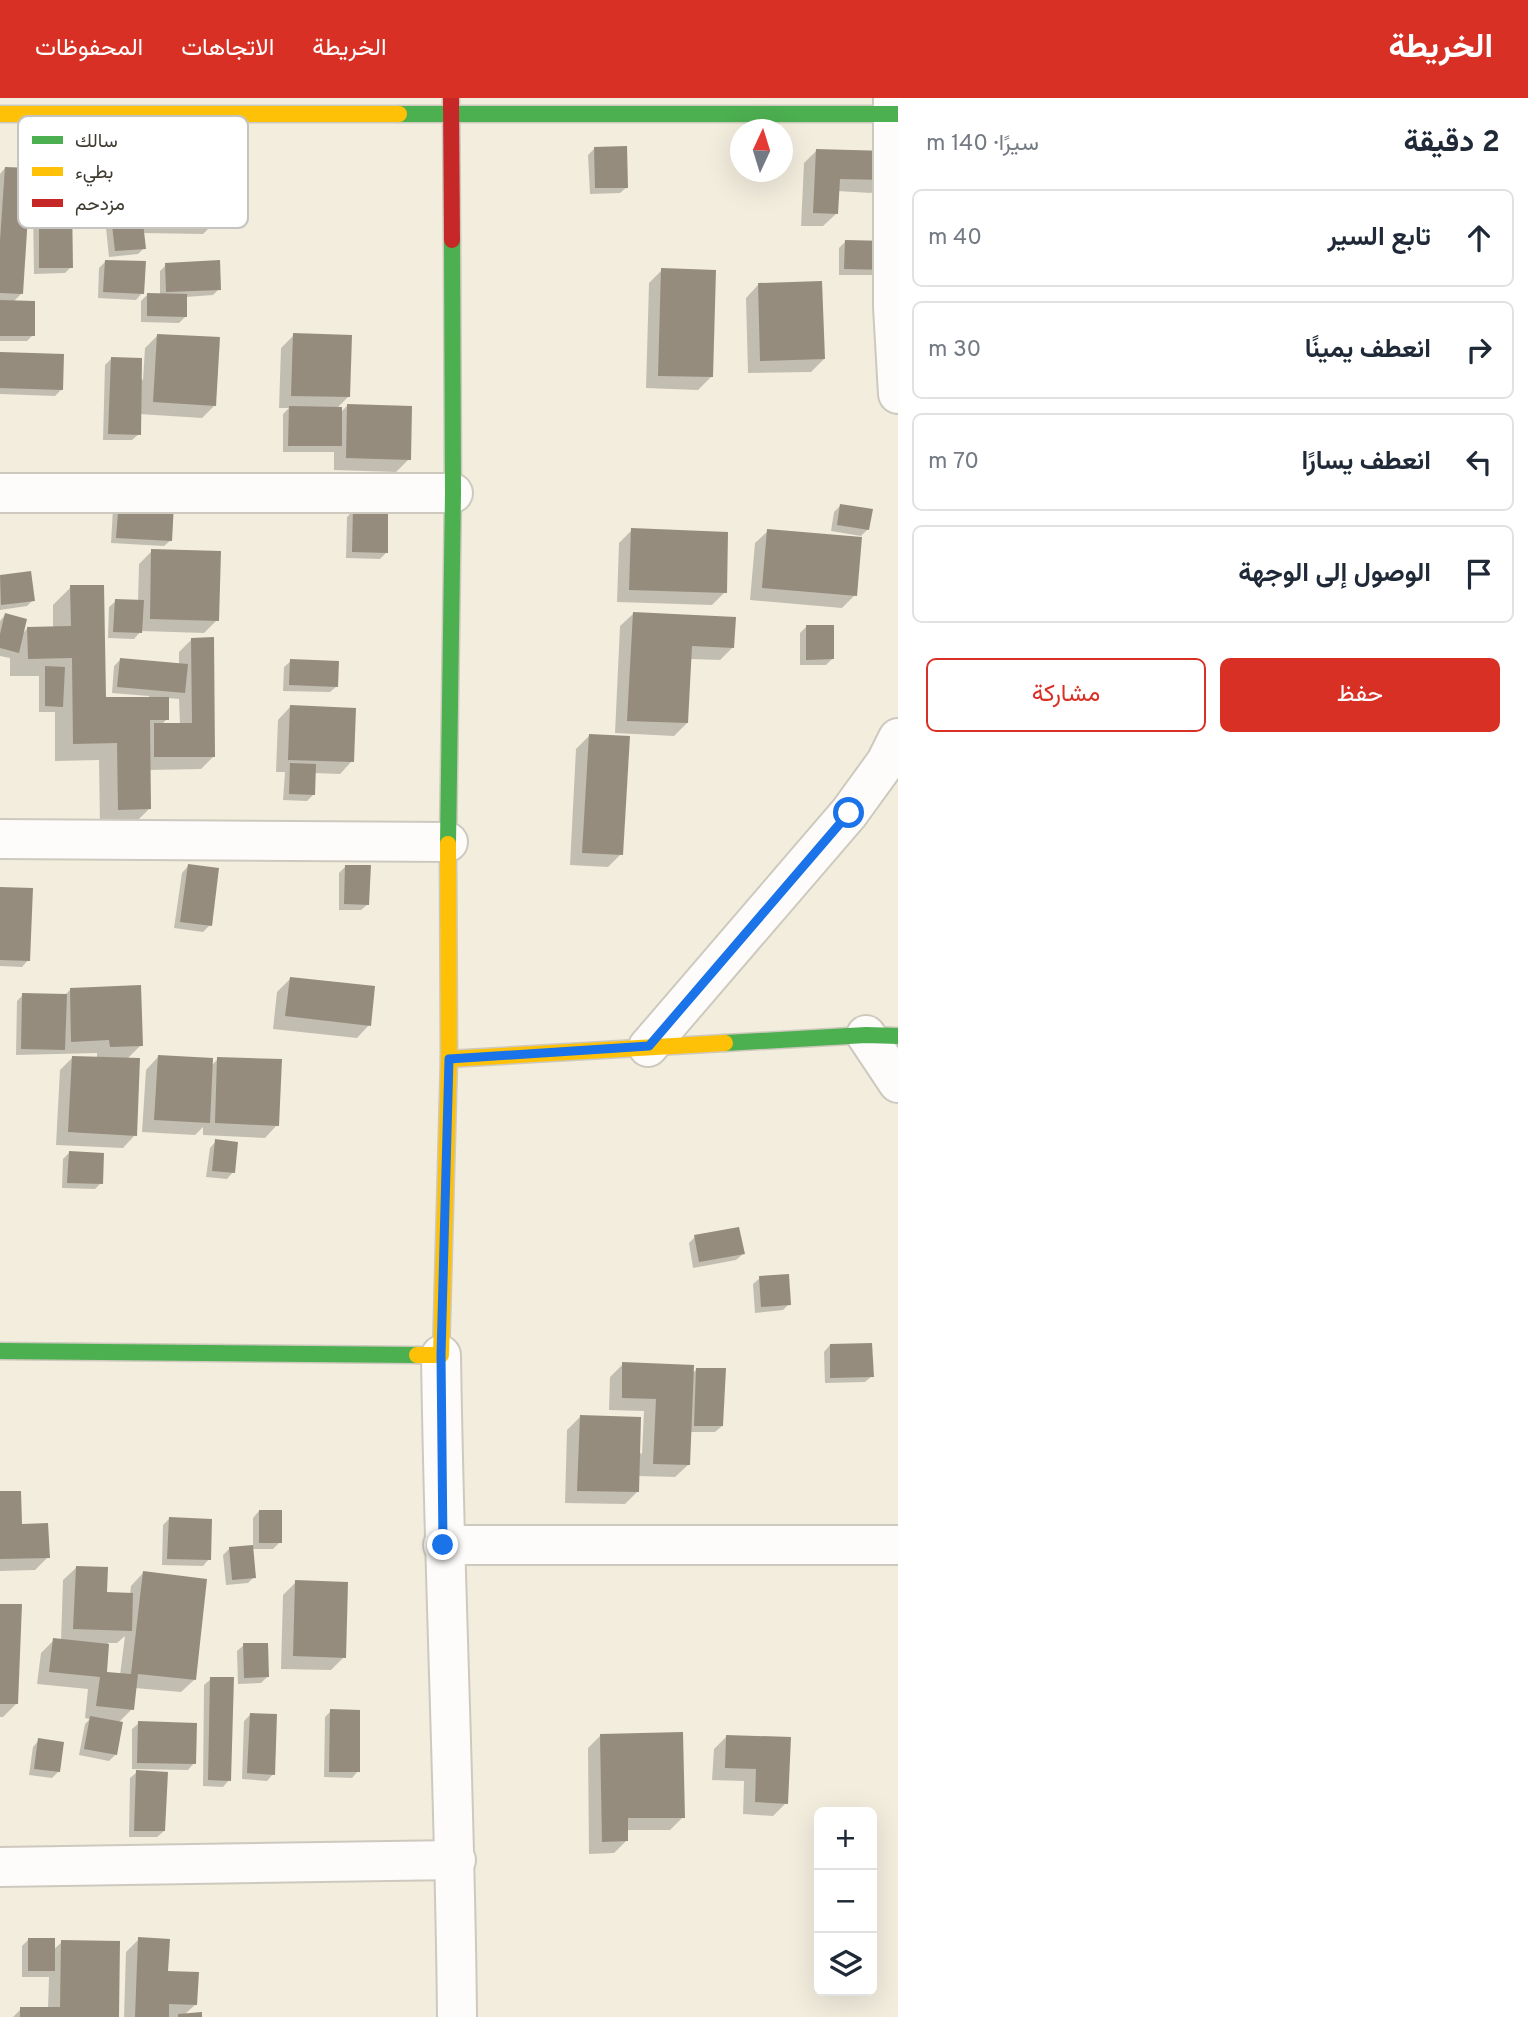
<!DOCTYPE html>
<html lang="ar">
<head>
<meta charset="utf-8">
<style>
  :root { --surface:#fff; --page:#f6f6f7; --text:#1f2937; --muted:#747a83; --line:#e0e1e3; --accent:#d93025 }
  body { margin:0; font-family:Overpass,Vazirmatn,sans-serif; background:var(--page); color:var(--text); direction:rtl }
  .controls { position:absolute; right:21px; bottom:21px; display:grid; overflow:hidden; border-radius:10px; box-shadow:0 7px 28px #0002 }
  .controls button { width:63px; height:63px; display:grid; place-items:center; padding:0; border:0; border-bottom:2px solid var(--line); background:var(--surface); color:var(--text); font:35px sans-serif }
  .compass { position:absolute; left:730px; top:21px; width:63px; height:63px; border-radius:50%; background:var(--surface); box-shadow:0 7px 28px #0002; rotate:4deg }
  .stop { position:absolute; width:21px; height:21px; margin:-16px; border:5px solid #1a73e8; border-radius:50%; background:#fff }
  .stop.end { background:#1a73e8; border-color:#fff; box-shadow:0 2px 7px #0008 }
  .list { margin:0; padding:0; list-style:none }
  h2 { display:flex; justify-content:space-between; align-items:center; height:91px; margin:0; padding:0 28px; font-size:30px }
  h2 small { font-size:23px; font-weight:400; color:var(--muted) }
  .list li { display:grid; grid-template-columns:46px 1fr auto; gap:21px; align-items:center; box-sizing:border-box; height:98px; margin:0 14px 14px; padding:0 14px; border:2px solid var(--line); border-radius:10px }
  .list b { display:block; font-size:26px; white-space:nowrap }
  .list em { font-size:23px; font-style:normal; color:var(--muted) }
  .actions { display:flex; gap:14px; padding:21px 28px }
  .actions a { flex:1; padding:16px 0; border:2px solid var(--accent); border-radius:10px; text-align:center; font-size:24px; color:var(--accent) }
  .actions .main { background:var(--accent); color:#fff }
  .icon { flex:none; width:38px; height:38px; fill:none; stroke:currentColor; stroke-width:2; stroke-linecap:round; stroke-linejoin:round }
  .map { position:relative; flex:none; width:898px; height:1919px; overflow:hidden; direction:ltr }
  header { display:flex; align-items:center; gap:42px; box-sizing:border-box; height:98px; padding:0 35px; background:var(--accent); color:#fff }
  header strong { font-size:33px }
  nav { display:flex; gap:38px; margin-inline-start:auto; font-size:24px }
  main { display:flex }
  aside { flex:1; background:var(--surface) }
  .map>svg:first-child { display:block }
  .shadow { fill:#0003; fill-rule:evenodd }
  .building { fill:#958c7e }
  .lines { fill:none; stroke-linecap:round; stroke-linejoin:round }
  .street-casing { stroke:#cec9be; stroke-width:42 }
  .fast-casing { stroke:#cec9be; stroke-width:19 }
  .slow-casing { stroke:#cec9be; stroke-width:19 }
  .jam-casing { stroke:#cec9be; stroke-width:19 }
  .street { stroke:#fdfcfa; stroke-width:38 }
  .fast { stroke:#4caf50; stroke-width:16 }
  .slow { stroke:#ffc107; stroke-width:16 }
  .jam { stroke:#c62828; stroke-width:16 }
  .route { stroke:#1a73e8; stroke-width:9 }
  .key { fill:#fff; stroke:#c5c4c1; stroke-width:2 }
  .key-label { font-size:19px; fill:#3f3b30 }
</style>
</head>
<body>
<header>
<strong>الخريطة</strong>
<nav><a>الخريطة</a><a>الاتجاهات</a><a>المحفوظات</a></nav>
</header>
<main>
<aside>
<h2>2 دقيقة<small>سيرًا · 140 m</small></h2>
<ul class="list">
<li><svg class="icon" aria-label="ahead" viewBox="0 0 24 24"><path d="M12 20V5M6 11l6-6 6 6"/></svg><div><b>تابع السير</b></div><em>40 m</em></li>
<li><svg class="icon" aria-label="right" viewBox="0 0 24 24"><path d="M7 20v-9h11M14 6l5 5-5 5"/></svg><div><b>انعطف يمينًا</b></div><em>30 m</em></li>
<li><svg class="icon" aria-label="left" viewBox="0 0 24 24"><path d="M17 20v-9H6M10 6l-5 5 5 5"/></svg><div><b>انعطف يسارًا</b></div><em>70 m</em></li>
<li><svg class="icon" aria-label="arrive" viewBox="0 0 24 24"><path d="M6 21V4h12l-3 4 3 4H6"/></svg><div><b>الوصول إلى الوجهة</b></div></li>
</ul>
<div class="actions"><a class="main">حفظ</a><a>مشاركة</a></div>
</aside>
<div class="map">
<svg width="898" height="1919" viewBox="0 0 898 1919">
  <rect width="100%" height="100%" fill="#f3edde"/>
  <g class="shadow">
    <polygon points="594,51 627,89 620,95 590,96 588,57"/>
    <polygon points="816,53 884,82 871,95 837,93 836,116 823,128 801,128 804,65"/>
    <polygon points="5,70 21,196 13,204 33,237 27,243 0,243 0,76"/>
    <polygon points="150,93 209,130 203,136 142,135 144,150 138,156 109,159 103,101 109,95 143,119 143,100"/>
    <polygon points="40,107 71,169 65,175 34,176 33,113"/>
    <polygon points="845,144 880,177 839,177 839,150"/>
    <polygon points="106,163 142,195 136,202 98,200 99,170"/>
    <polygon points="166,167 219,191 213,197 186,199 186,218 179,225 141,224 141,203 147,197 160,197 160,173"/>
    <polygon points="662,172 711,279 698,292 646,290 649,185"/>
    <polygon points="758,187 824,261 811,274 748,275 746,200"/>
    <polygon points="158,237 215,307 202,320 139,316 139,336 132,342 103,342 105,267 111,261 143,282 145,250"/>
    <polygon points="294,237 348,299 336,311 340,315 348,307 409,361 396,374 334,372 334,354 283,354 283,316 289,310 279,310 281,250"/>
    <polygon points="0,256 61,292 55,298 0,296"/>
    <polygon points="840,408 868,431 861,438 831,433 834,414"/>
    <polygon points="113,411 171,442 164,448 111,445"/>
    <polygon points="354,412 386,455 380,461 346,460 347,419"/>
    <polygon points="632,432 725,494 712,507 617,504 619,445"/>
    <polygon points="768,433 855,497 842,510 750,502 755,445"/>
    <polygon points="152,453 217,522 204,535 141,533 134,541 108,540 109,509 116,503 138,504 139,466"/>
    <polygon points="30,475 33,502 27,508 0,512 0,479"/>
    <path d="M71 489 104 601H149V598L112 595 114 568 120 562 179 567V554L192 541 214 658 201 671 149 672 150 710 132 728 100 729 99 662 55 663V614H39V578H10V560L0 558V523L5 517 21 537 27 531 53 530V507ZM167 600 179 601 180 627H161L167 621Z"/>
    <polygon points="633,516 733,549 720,562 690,561 687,625 674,638 615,635 620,528"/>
    <polygon points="807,528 833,560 826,567 800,567 800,535"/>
    <polygon points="291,563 337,588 330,594 283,593 284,569"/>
    <polygon points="290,609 352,663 340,676 314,675 313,697 307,703 283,702 285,674 276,674 278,622"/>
    <polygon points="589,638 621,756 608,769 570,767 576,651"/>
    <polygon points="188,768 210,827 203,834 174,830 182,775"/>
    <polygon points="345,769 368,806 361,812 339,812 339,775"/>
    <polygon points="0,791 28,862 22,869 0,868"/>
    <polygon points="290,881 369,927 357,940 273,931 277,894"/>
    <polygon points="70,892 141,947 127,961 135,1037 123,1050 56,1047 60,972 73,959 97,960 97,955 16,957 17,903 23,897 65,897"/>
    <polygon points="158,959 211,968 218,961 277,1027 265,1040 203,1037 203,1029 195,1037 142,1034 146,972"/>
    <polygon points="216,1043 233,1074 227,1081 206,1079 210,1050"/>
    <polygon points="69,1055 101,1085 95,1091 62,1090 63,1061"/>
    <polygon points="695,1139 743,1156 736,1162 693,1170 689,1145"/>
    <polygon points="760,1180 789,1206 783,1212 755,1215 753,1186"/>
    <polygon points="830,1247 872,1278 865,1284 825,1285 824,1254"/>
    <polygon points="623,1266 692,1276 697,1271 722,1328 715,1334 689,1334 688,1367 675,1379 638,1378 638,1393 625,1406 565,1405 567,1332 580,1319 642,1356 644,1313 609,1312 610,1279"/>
    <polygon points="0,1395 20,1428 48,1459 35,1472 0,1473"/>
    <polygon points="259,1413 280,1444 273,1451 252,1451 254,1479 248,1485 226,1487 223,1457 229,1451 253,1449 253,1420"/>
    <polygon points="169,1421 209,1461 203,1468 162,1467 163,1427"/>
    <path d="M76 1470 105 1496 130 1497 131 1488 143 1475 194 1582 181 1594 135 1590 132 1611 118 1625 116 1656 109 1663 79 1657 85 1626 90 1621 85 1620 88 1591 37 1586 41 1555 54 1542 61 1543 63 1482ZM125 1538 120 1577 105 1575 108 1545H117Z"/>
    <polygon points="296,1484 344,1559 331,1572 281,1571 283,1497"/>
    <polygon points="0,1508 16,1606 3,1619 0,1619"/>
    <polygon points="244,1547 267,1579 261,1585 238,1586 237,1553"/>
    <polygon points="211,1581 229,1682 223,1689 203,1688 204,1587"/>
    <polygon points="331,1613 358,1673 352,1680 324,1679 325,1619"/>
    <polygon points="251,1616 273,1676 267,1683 242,1681 244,1623"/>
    <polygon points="139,1625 194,1665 188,1672 132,1671 132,1631"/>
    <polygon points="600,1638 683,1719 670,1732 627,1732 627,1742 614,1755 589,1756 588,1650"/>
    <polygon points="727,1638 789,1641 786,1705 773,1718 743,1716 744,1683 712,1682 714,1651"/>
    <polygon points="39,1642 59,1673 52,1680 29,1677 33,1649"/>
    <polygon points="137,1674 164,1733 157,1739 129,1739 130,1680"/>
    <polygon points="139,1841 196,1906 184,1917 200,1919 124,1919 126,1854"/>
    <polygon points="28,1842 53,1852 62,1844 117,1919 13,1919 21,1911 48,1911 49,1879 22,1879 22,1848"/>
  </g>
  <g class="building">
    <polygon points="627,48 628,90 595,90 594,49"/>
    <polygon points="816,51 887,53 886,82 840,81 838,116 813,115"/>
    <polygon points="5,69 31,70 23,196 0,195 0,143"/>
    <polygon points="139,89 146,151 115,153 108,93"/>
    <polygon points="149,92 213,94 211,131 148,129"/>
    <polygon points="39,105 72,105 73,170 39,170"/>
    <polygon points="845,142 889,143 888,172 844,171"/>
    <polygon points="105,162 146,163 144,196 103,194"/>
    <polygon points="220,162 221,192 166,194 165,165"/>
    <polygon points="661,170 716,172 713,279 658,278"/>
    <polygon points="822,183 825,261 760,263 758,185"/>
    <polygon points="147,195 187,196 187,219 147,218"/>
    <polygon points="0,202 35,203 35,238 0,238"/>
    <polygon points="293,235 352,237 350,299 291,298"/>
    <polygon points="157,236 220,239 216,308 153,304"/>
    <polygon points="0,254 64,256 63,292 0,290"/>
    <polygon points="111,259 142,260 141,337 108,336"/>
    <polygon points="347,306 412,308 411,362 346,360"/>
    <polygon points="289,308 342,309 342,348 288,348"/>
    <polygon points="119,402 174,406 172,443 116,440"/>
    <polygon points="840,406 873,411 869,432 837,427"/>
    <polygon points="353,411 388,412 388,455 352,454"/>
    <polygon points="631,430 728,434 727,495 629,492"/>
    <polygon points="767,431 862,439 857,498 762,490"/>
    <polygon points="151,451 221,453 219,523 150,521"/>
    <polygon points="31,473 35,503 1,507 0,477"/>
    <polygon points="70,487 104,487 106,599 169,599 169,622 150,622 151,711 118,712 117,645 73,646 72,560 28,561 27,529 71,528"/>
    <polygon points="115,501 144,502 142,535 113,534"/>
    <polygon points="633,514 736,519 734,550 692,548 688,625 627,623"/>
    <polygon points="5,515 27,521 19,555 0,550 0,536"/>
    <polygon points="806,527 834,527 834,561 806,562"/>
    <polygon points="214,539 215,659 154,659 154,625 192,625 191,540"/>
    <polygon points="120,560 188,566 185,595 117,589"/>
    <polygon points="290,561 339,563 338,589 289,587"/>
    <polygon points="45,568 65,569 63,609 45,608"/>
    <polygon points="290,607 356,610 354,664 288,662"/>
    <polygon points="589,636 630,638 623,757 582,755"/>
    <polygon points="290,665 316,666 315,697 289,696"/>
    <polygon points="188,766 219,770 212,828 180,824"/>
    <polygon points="345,767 371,767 369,807 344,806"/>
    <polygon points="0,789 33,790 30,863 0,862"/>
    <polygon points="290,879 375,888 371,928 285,918"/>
    <polygon points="141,887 143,948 110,949 109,942 71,944 70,890"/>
    <polygon points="22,895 67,896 65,952 21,951"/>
    <polygon points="158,957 213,960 210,1025 154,1022"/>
    <polygon points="72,958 140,960 137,1038 68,1034"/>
    <polygon points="217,959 282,961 279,1028 215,1025"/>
    <polygon points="215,1041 238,1044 235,1075 212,1073"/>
    <polygon points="69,1053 104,1055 103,1086 67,1085"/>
    <polygon points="739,1129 745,1156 699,1164 694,1137"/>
    <polygon points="789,1176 791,1207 761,1209 759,1178"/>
    <polygon points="872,1245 874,1279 830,1280 830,1246"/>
    <polygon points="622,1264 694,1267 690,1367 653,1366 656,1301 622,1300"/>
    <polygon points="696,1270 726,1270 723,1328 694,1328"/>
    <polygon points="580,1317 641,1319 639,1394 577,1393"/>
    <polygon points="0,1393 21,1393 22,1426 48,1425 50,1460 0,1461"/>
    <rect x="259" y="1412" width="23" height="33"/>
    <polygon points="169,1419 212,1421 211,1462 167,1461"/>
    <polygon points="253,1447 256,1480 232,1482 229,1449"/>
    <polygon points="76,1468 108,1469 107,1494 133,1495 132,1533 73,1531"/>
    <polygon points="143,1473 207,1481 196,1582 138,1576 134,1612 96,1608 100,1579 49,1574 53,1540 109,1546 107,1574 131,1576"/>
    <polygon points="295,1482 348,1484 346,1560 293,1558"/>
    <polygon points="0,1506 22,1506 18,1606 0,1606"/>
    <polygon points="243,1545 268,1545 269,1579 244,1580"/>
    <polygon points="210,1579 234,1579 231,1683 208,1682"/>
    <polygon points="330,1611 360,1612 360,1674 329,1674"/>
    <polygon points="250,1615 277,1616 275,1677 247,1675"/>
    <polygon points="90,1618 123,1624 117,1657 84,1651"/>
    <polygon points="138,1623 197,1625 196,1666 137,1665"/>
    <polygon points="683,1634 685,1720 628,1720 628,1743 602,1744 600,1636"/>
    <polygon points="726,1637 791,1639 788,1706 755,1704 756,1671 725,1670"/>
    <polygon points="38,1640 64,1644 60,1674 34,1671"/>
    <polygon points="136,1672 168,1674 165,1733 134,1733"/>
    <polygon points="138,1839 170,1841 168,1873 199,1874 197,1907 169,1906 169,1919 135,1919"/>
    <rect x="28" y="1840" width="27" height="33"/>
    <polygon points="61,1842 120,1843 119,1919 20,1919 20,1909 60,1909"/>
    <polygon points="202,1914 202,1919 178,1919 178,1916"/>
  </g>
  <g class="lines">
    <defs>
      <g id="street">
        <polyline points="893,0 893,209 898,296"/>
        <polyline points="0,395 453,395"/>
        <polyline points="0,741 448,744"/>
        <polyline points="866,937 898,985"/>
        <polyline points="648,949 849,715 886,664 898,640"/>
        <path d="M441 1257C444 1478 455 1698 457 1919"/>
        <polyline points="443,1447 898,1447"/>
        <polyline points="0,1769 456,1762"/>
      </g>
      <g id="fast">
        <polyline points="399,16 898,16"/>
        <polyline points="448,746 453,395 452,142"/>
        <polyline points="725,945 866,937 898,938"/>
        <polyline points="0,1253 417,1257"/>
      </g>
      <g id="slow">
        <polyline points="0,16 399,16"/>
        <polyline points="449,961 725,945"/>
        <polyline points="417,1257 441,1257 449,961 448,746"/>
      </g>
      <polyline id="jam" points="451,0 452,142"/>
    </defs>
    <use href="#street" class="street-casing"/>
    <use href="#fast" class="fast-casing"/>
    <use href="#slow" class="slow-casing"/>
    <use href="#jam" class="jam-casing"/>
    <use href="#street" class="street"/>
    <use href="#fast" class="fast"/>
    <use href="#slow" class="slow"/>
    <use href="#jam" class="jam"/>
  </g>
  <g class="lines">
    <polyline class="route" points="443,1447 441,1257 449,961 649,948 849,715"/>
  </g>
  <rect x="18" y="18" width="230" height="112" rx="10" class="key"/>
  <rect x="32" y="38" width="31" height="8" fill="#4caf50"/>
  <rect x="32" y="69" width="31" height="9" fill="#ffc107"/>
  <rect x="32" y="101" width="31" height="8" fill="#c62828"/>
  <g class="key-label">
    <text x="75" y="49">سالك</text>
    <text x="75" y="80">بطيء</text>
    <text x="75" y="112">مزدحم</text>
  </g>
</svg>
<div class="controls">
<button>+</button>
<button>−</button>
<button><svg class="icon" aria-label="layers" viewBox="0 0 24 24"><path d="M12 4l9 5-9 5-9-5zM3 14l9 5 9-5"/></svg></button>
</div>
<svg class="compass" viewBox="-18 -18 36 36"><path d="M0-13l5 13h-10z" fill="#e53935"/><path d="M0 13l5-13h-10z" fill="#747a83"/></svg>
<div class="stop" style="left:849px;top:715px"></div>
<div class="stop end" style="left:443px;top:1447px"></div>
</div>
</main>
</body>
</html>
